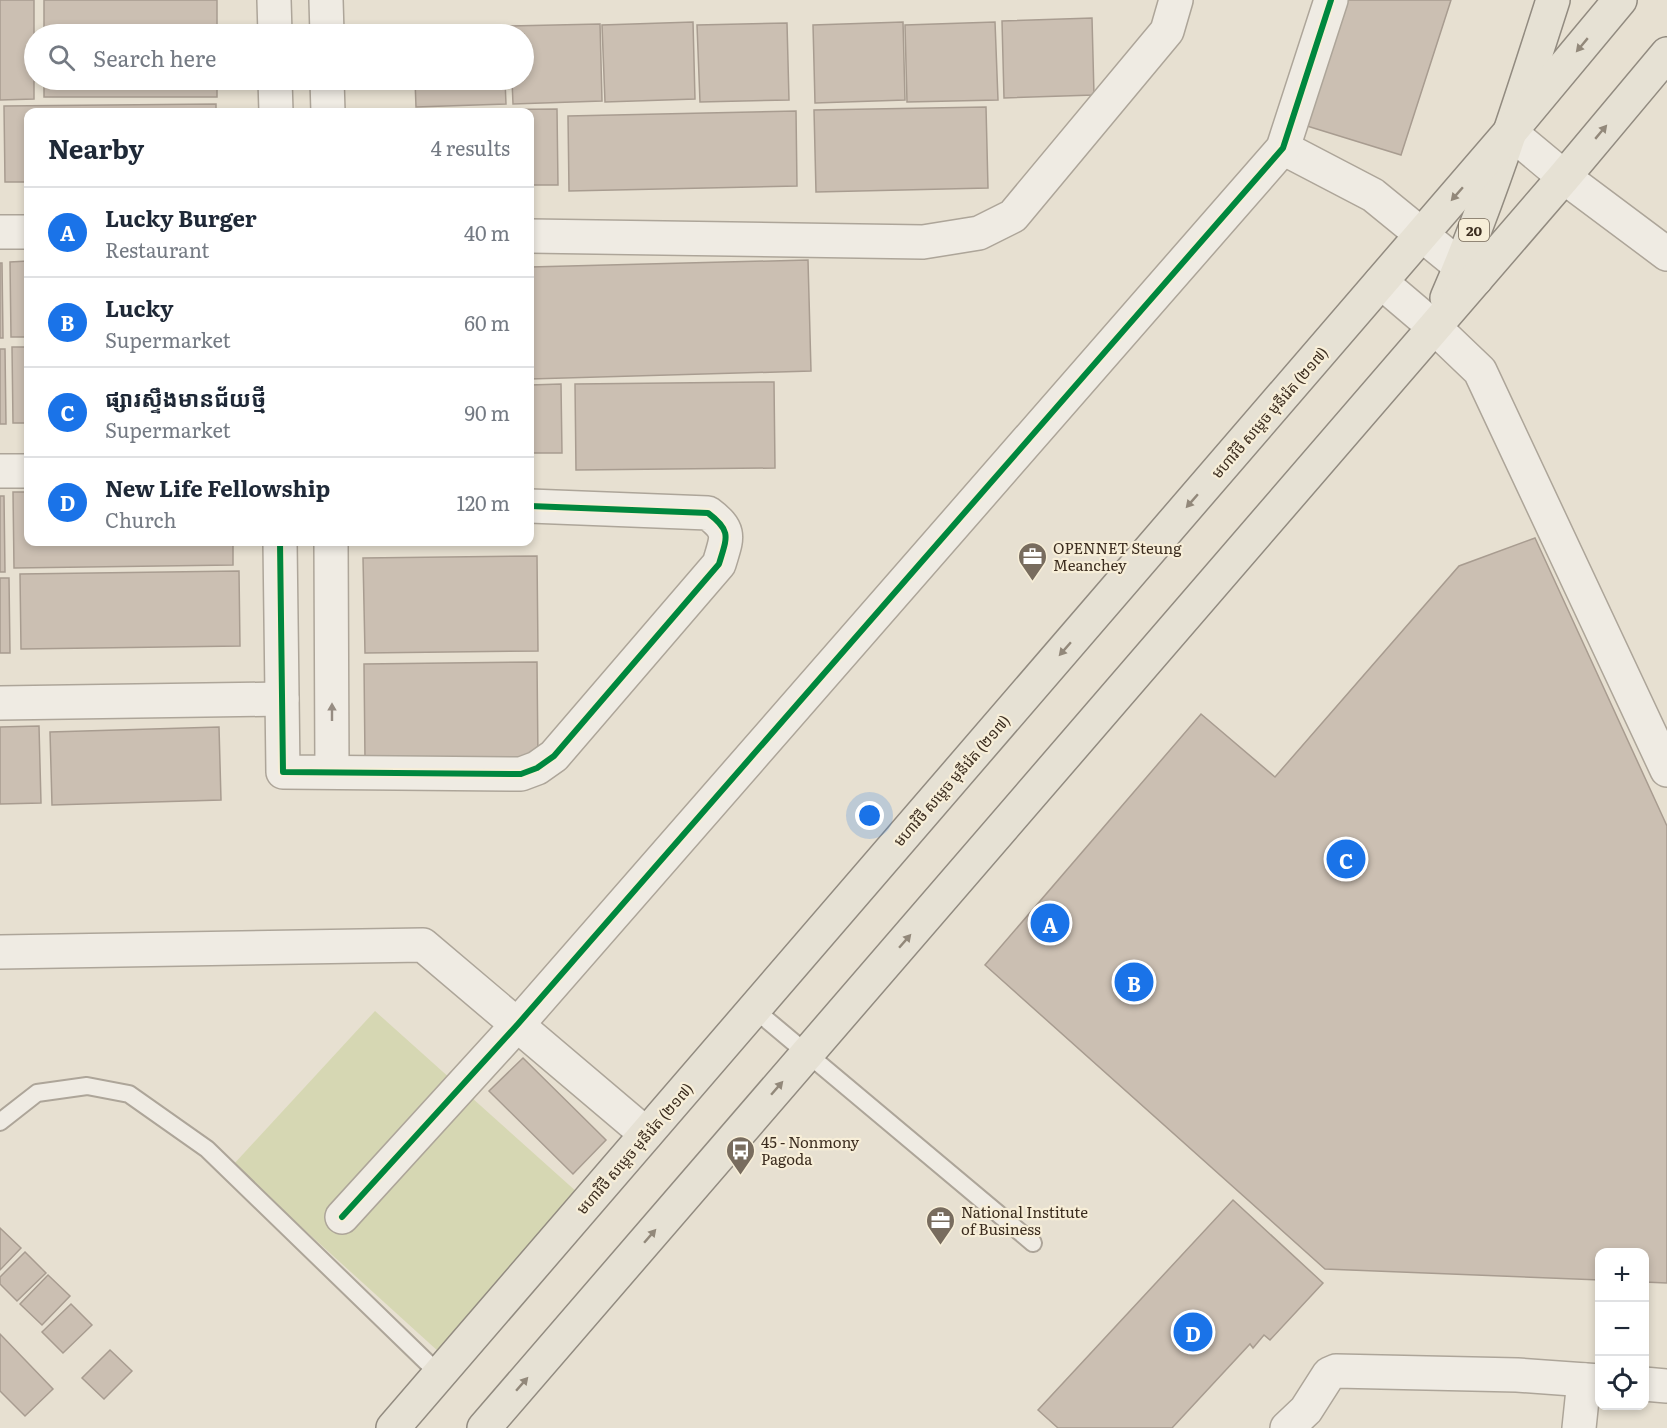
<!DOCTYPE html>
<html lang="en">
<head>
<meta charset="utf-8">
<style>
  :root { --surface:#fff; --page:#f2f2f3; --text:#1f2937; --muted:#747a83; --line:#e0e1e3; --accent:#1a73e8 }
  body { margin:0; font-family:Literata,"Noto Sans Khmer",serif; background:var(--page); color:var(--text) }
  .controls { position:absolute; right:18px; bottom:18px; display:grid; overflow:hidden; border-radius:12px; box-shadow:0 3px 9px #0003 }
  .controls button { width:54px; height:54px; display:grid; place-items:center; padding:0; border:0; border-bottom:2px solid var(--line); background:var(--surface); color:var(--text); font:30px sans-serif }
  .you { position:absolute; left:870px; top:816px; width:21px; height:21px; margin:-15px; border:4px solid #fff; border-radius:50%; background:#1a73e8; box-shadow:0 0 0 9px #1a73e833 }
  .badge { display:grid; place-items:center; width:39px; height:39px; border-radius:50%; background:var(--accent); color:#fff; font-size:20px; font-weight:700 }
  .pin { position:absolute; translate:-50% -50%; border:3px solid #fff; box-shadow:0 2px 6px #0006 }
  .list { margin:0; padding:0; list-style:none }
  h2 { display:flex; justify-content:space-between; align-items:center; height:78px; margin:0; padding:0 24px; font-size:26px }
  h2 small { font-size:20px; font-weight:400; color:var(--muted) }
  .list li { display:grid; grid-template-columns:39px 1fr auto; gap:18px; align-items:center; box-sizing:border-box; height:90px; padding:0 24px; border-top:2px solid var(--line) }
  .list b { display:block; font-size:22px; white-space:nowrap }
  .list p { margin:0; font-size:20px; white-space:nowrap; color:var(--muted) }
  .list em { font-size:20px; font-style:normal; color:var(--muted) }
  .icon { flex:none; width:33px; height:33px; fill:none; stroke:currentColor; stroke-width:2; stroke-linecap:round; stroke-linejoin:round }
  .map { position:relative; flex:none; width:1667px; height:1428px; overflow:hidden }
  .search { position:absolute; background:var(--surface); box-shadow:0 3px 9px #0003; left:24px; top:24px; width:510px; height:66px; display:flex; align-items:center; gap:15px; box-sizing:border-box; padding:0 21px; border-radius:33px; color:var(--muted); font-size:22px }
  .panel { position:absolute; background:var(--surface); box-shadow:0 3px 9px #0003; left:24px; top:108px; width:510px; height:438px; border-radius:12px }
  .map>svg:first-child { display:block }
  .green { fill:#d6d7b3 }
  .building { fill:#cbbfb2; stroke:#a89c90; stroke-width:1.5 }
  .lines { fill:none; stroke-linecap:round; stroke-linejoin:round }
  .lane-casing { stroke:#ada599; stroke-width:20 }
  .street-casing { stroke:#ada599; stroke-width:36 }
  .primary-casing { stroke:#928b80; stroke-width:36 }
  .lane { stroke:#efebe3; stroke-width:16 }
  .street { stroke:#efebe3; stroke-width:33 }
  .primary { stroke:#e6e1d4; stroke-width:33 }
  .cycleway-casing { stroke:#f7eed8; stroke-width:10 }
  .cycleway { stroke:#00873e; stroke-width:6 }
  .oneway { fill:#92887a }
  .oneway2 { fill:#968c82 }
  .labels { text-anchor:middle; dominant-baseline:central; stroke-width:4.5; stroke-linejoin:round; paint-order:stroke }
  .shield { fill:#f7eed8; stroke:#756857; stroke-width:1.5 }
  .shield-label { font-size:14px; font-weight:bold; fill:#3d2e20 }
  .street-label { font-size:15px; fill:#3d2e20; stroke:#f7eed8 }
  .poi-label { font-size:15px; fill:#3d2e20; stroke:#f7eed8; text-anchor:start }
</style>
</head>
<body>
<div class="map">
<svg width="1667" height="1428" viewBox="0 0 1667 1428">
  <rect width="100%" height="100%" fill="#e7e0d1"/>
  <polygon class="green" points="375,1011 578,1193 439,1352 233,1165"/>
  <g class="building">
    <polygon points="0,0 34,0 34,99 0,100"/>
    <rect x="44" y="0" width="173" height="34"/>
    <polygon points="1347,0 1451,0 1401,155 1307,126"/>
    <polygon points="1092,18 1094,95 1004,98 1002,21"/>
    <polygon points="693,22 695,99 605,102 602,25"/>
    <polygon points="903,22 905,100 815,103 813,25"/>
    <polygon points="995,22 998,100 907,102 905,25"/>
    <polygon points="787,23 789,100 700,102 697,25"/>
    <polygon points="600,24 602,101 513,104 512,80 524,80 524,34 510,34 510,26"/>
    <polygon points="503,27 504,34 413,34 413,29"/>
    <rect x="44" y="80" width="173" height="17"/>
    <polygon points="415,80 505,80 506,104 416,107"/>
    <polygon points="216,104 216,112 28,112 28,182 5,182 4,106"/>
    <polygon points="986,107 988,188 816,192 814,110"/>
    <polygon points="557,109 558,185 530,185 530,112 341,112 341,111"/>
    <polygon points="796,111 797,186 569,191 568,116"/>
    <polygon points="808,260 811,371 530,379 530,267"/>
    <polygon points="28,261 28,337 11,337 10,262"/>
    <polygon points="0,263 2,263 3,338 0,338"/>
    <polygon points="12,347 28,347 28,423 13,423"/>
    <polygon points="0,349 5,349 6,424 0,424"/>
    <polygon points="774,382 775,468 576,470 575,384"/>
    <polygon points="561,384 562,453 530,453 530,385"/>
    <polygon points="13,492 28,492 28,542 233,542 233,565 14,568"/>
    <polygon points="0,496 4,496 5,572 0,572"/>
    <polygon points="1535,538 1667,826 1667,1283 1644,1282 1644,1252 1600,1252 1600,1280 1325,1269 985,965 1201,714 1275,777 1459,566"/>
    <polygon points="537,556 538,651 365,653 363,558"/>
    <polygon points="239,571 240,646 21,649 20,574"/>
    <polygon points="0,578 9,578 10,653 0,653"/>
    <polygon points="537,662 538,758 365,760 364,664"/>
    <polygon points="39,726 41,803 0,804 0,727"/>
    <polygon points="219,727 221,800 52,805 50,732"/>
    <polygon points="523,1058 606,1140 573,1174 489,1091"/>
    <polygon points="1233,1200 1323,1283 1270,1340 1264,1335 1253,1348 1250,1344 1172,1428 1058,1428 1038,1410"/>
    <polygon points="0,1228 21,1248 0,1270"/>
    <polygon points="25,1252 46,1273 17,1301 0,1284 0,1277"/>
    <polygon points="48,1275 70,1296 42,1325 20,1304"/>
    <polygon points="71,1304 92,1325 63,1353 42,1332"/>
    <polygon points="0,1334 53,1389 25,1416 0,1391"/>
    <polygon points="110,1350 132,1371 104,1399 82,1378"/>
  </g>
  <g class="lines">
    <defs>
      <g id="lane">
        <polyline points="754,1009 1033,1243"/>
        <polyline points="0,1122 37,1093 87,1086 129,1094 207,1149 439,1374"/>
      </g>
      <g id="street">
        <polyline points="274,0 275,34"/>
        <polyline points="326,0 327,34"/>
        <polyline points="275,80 276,112"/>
        <polyline points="327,80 328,112"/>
        <polyline points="1510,132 1564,177 1667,254"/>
        <polyline points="1283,148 1373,195 1476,279"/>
        <polyline points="0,232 28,232"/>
        <polyline points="530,236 923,242 979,233 1013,216 1167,31 1176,0"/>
        <polyline points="1381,282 1434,327 1480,371 1667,770"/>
        <polyline points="0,471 28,471"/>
        <path d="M280 542 283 772 521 774 537 768 554 756 719 564C727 537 732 531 708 513L530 506"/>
        <polyline points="331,542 332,771"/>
        <polyline points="0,703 282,699"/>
        <polyline points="0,952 423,945 646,1134"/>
        <polyline points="342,1217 518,1024 1283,148 1331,0"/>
        <polyline points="1644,1384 1667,1386"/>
        <polyline points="1287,1428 1306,1410 1329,1374 1336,1371 1517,1375 1600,1381"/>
        <polyline points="1579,1428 1584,1380"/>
      </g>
      <g id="primary">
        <path d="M1447 298C1489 201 1521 100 1553 0"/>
        <polyline points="393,1428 1510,132 1620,0"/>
        <polyline points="484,1428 1564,177 1667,54"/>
      </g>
    </defs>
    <use href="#lane" class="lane-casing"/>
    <use href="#street" class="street-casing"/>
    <use href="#primary" class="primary-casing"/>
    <use href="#lane" class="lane"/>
    <use href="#street" class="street"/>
    <use href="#primary" class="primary"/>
    <defs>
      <g id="cycleway">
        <path d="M280 542 283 772 521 774 537 768 554 756 719 564C727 537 732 531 708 513L530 506"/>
        <polyline points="342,1217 518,1024 1283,148 1331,0"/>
      </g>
    </defs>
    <use href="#cycleway" class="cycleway-casing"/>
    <use href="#cycleway" class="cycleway"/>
  </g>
  <defs><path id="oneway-solid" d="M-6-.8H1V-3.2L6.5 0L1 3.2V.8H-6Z" transform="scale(1.5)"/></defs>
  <g class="oneway">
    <use href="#oneway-solid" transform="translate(1582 45) rotate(130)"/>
    <use href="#oneway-solid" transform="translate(1601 132) rotate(-50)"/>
    <use href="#oneway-solid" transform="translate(1457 194) rotate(131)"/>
    <use href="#oneway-solid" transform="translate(1192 501) rotate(131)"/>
    <use href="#oneway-solid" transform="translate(1065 649) rotate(131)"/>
    <use href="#oneway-solid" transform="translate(905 941) rotate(-49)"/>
    <use href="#oneway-solid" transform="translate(777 1088) rotate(-49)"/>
    <use href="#oneway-solid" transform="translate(650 1236) rotate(-49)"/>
    <use href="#oneway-solid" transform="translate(522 1384) rotate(-49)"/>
  </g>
  <use class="oneway2" href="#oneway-solid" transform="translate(332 712) rotate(-90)"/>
  <defs>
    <symbol id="office-pin" viewBox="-11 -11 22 30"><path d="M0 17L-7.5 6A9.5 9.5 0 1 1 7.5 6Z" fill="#786c5e" stroke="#f7eed8"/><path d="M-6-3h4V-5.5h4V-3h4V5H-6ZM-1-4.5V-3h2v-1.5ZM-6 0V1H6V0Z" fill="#fff"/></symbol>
    <symbol id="bus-pin" viewBox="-11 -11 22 30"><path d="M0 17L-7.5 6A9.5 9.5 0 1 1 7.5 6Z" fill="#786c5e" stroke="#f7eed8"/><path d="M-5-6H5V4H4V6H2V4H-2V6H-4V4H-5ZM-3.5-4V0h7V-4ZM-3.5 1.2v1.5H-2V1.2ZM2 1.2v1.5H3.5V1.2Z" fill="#fff"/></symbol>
  </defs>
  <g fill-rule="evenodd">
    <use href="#office-pin" x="1016" y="540" width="33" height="45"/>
    <use href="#bus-pin" x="724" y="1134" width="33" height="45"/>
    <use href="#office-pin" x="924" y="1204" width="33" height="45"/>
  </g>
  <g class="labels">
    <rect class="shield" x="1459" y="219" width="30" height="22" rx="4.5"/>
    <g class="shield-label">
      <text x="1474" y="230">20</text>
    </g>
    <g class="street-label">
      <text transform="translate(1269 412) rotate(-49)">មហាវិថី សម្តេច មុនីរ៉េត (២១៧)</text>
      <text transform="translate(951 780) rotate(-49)">មហាវិថី សម្តេច មុនីរ៉េត (២១៧)</text>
      <text transform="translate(634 1148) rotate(-49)">មហាវិថី សម្តេច មុនីរ៉េត (២១៧)</text>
    </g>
    <g class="poi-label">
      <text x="1053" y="547">OPENNET Steung<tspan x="1053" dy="17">Meanchey</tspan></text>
      <text x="761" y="1141">45 - Nonmony<tspan x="761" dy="17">Pagoda</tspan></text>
      <text x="961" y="1211">National Institute<tspan x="961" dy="17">of Business</tspan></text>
    </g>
  </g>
</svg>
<div class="controls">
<button>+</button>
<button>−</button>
<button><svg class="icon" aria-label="locate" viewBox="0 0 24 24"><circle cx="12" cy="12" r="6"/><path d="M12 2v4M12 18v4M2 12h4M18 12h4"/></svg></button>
</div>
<div class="you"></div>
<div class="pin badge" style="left:1050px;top:923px">A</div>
<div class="pin badge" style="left:1134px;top:982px">B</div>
<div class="pin badge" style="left:1346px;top:859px">C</div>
<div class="pin badge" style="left:1193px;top:1332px">D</div>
<div class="search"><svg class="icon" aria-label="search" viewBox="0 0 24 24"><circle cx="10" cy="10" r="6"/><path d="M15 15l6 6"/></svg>Search here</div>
<section class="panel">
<h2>Nearby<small>4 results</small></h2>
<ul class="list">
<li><span class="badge">A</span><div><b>Lucky Burger</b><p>Restaurant</p></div><em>40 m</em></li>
<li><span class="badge">B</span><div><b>Lucky</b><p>Supermarket</p></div><em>60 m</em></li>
<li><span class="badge">C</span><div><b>ផ្សារស្ទឹងមានជ័យថ្មី</b><p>Supermarket</p></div><em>90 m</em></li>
<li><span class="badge">D</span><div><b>New Life Fellowship</b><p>Church</p></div><em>120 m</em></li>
</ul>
</section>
</div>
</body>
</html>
